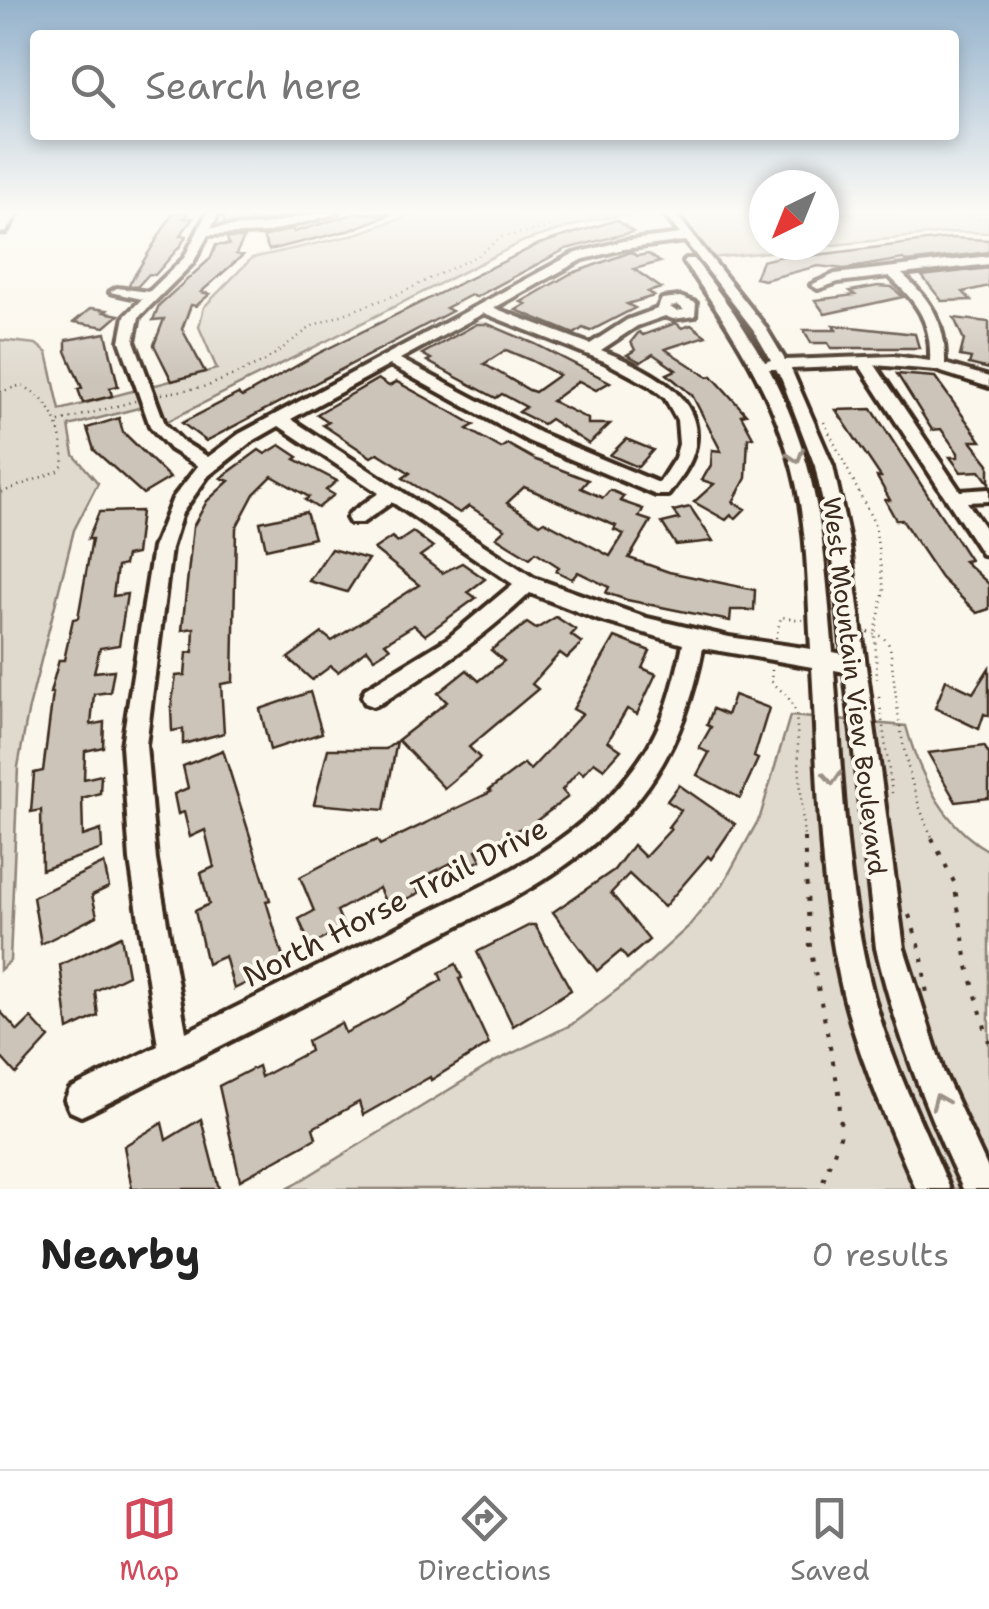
<!DOCTYPE html>
<html lang="en">
<head>
<meta charset="utf-8">
<style>
  :root { --surface:#fff; --page:#f6f6f6; --text:#222; --muted:#767676; --line:#e0e0e0; --accent:#d1495b }
  body { margin:0; font-family:"Shantell Sans",sans-serif; background:var(--page); color:var(--text) }
  .compass { position:absolute; left:749px; top:170px; width:90px; height:90px; border-radius:50%; background:var(--surface); box-shadow:0 5px 15px #0003; rotate:223deg }
  .list { margin:0; padding:0; list-style:none }
  h2 { display:flex; justify-content:space-between; align-items:center; height:130px; margin:0; padding:0 40px; font-size:42px }
  h2 small { font-size:32px; font-weight:400; color:var(--muted) }
  .icon { flex:none; width:55px; height:55px; fill:none; stroke:currentColor; stroke-width:2; stroke-linecap:round; stroke-linejoin:round }
  .map { position:relative; flex:none; width:989px; height:1189px; overflow:hidden }
  .search { position:absolute; background:var(--surface); box-shadow:0 5px 15px #0003; left:30px; right:30px; top:30px; height:110px; display:flex; align-items:center; gap:25px; box-sizing:border-box; padding:0 35px; border-radius:10px; color:var(--muted); font-size:38px }
  .sheet { height:280px; background:var(--surface) }
  nav { display:flex; justify-content:space-around; align-items:center; box-sizing:border-box; height:140px; border-top:2px solid var(--line); background:var(--surface); font-size:28px; color:var(--muted) }
  nav a { display:grid; justify-items:center; gap:5px }
  nav .on { color:var(--accent) }
  .map>svg:first-child { display:block }
  .green { fill:#dfd9ce; stroke:#8d8276; stroke-width:2.5 }
  .building { fill:#ccc4b9; stroke:#3b2a1e; stroke-width:2.5; fill-rule:evenodd }
  .lines { fill:none; stroke-linecap:round; stroke-linejoin:round }
  .minor-casing { stroke:#3b2a1e; stroke-width:8 }
  .highway-casing { stroke:#3b2a1e; stroke-width:8 }
  .path-far1 { stroke:#3b2a1e; stroke-width:2.5; stroke-dasharray:1 5; stroke-linecap:butt }
  .path { stroke:#3b2a1e; stroke-width:4; stroke-dasharray:4 11; stroke-linecap:butt }
  .minor { fill:#fbf7ec; fill-rule:evenodd }
  .highway { fill:#fbf7ec; fill-rule:evenodd }
  .oneway { stroke:#9b9085 }
  .labels { text-anchor:middle; dominant-baseline:central; stroke-width:8; stroke-linejoin:round; paint-order:stroke }
  .street-label { font-size:25px; fill:#3b2a1e; stroke:#fbf7ec }
  .near-street-label { font-size:30px; fill:#3b2a1e; stroke:#fbf7ec }
</style>
</head>
<body>
<div class="map">
<svg width="989" height="1189" viewBox="0 0 989 1189">
  <rect width="100%" height="100%" fill="#fbf7ec"/>
  <filter id="ink" filterUnits="userSpaceOnUse"><feTurbulence type="fractalNoise" baseFrequency=".01" numOctaves="2"/><feDisplacementMap in="SourceGraphic" scale="20" xChannelSelector="R" yChannelSelector="G"/><feConvolveMatrix kernelMatrix="1 2 1 2 8 2 1 2 1" color-interpolation-filters="sRGB"/></filter>
  <g filter="url(#ink)">
    <g class="green">
      <polygon points="416,213 637,213 592,220 524,241 166,422 158,403 69,426 74,455 98,483 74,530 28,712 18,767 10,961 0,970 0,340 36,344 47,353 60,410 217,369 199,327 204,307 252,258 350,236"/>
      <polygon points="675,213 764,213 764,245 824,245 824,213 989,213 989,233 956,232 712,258"/>
      <path d="M790 716 906 726C919 773 943 826 989 851V1189H287L496 1061 571 1025 630 980 688 927 723 884 760 817Z"/>
    </g>
    <g class="building">
      <polygon points="173,213 188,213 184,218 193,218 180,236 186,236 181,245 155,275 149,274 137,287 128,286"/>
      <polygon points="284,213 286,216 264,221 255,222 253,216 250,222 225,224 223,214"/>
      <polygon points="357,213 391,214 351,230 269,250 263,237 292,229 294,232"/>
      <polygon points="617,220 633,232 566,249 476,297 471,295 446,308 452,311 206,441 182,423 238,394 242,397 319,353 539,244"/>
      <polygon points="227,238 244,238 236,254 243,255 201,292 210,294 196,306 191,305 182,329 205,372 172,381 154,345 164,319 153,320 159,305 210,259 216,245 229,245"/>
      <polygon points="950,238 989,240 989,252 907,262 903,259 844,269 818,266 764,280 755,278 762,261 795,253 801,257"/>
      <polygon points="631,252 637,256 648,254 660,262 634,269 661,288 648,292 654,296 627,304 635,308 590,331 583,328 574,334 516,310 526,304 521,302 570,274"/>
      <polygon points="989,268 989,286 963,292 971,300 942,301 922,276"/>
      <polygon points="878,286 892,287 903,297 825,314 815,300 855,295 850,291"/>
      <polygon points="91,308 107,310 104,312 119,315 105,327 74,322"/>
      <polygon points="954,318 989,322 989,369 969,364 971,358 960,356 964,340"/>
      <polygon points="676,323 682,328 691,325 706,336 665,349 708,377 712,376 746,414 741,415 753,437 748,438 746,478 733,502 745,509 736,518 731,515 726,520 694,502 714,484 702,480 711,465 712,450 721,451 692,395 667,374 676,370 653,354 641,362 627,355 635,350 631,342 639,332 643,335"/>
      <path d="M477 324H488L535 344 610 382 596 390 579 381 552 401 588 419V424H610L589 444 550 419 543 424 519 412 526 407 502 394 496 398 456 377 427 361 431 359 422 354ZM506 350 530 360 559 375 535 392 529 390 484 364Z"/>
      <polygon points="833,325 915,334 919,348 831,348 828,343 811,343 804,330 836,330"/>
      <polygon points="106,333 118,386 110,388 112,396 83,403 78,389 82,388 66,351 66,340"/>
      <polygon points="897,374 935,377 981,441 971,441 989,464 989,483 980,471 961,472 950,457 958,457 958,453 941,429 932,430"/>
      <path d="M378 379 389 386 397 382 448 410 474 425 467 429 501 448 507 444 536 460 588 480 581 488 603 498 610 490 624 496 620 501 643 509 639 517 651 521 629 558 669 572 755 590 754 610H731L730 621 627 600 606 593 609 587 578 572 572 579 556 571 559 567 536 552 530 558 510 546 496 537 505 529 469 506 460 513 403 478 410 473 378 453 371 457 323 425 329 422 317 414ZM524 487 616 526 614 530 624 534 610 556 544 521 540 524 507 503Z"/>
      <polygon points="872,409 970,560 964,561 989,584 989,609 977,613 941,578 902,520 896,520 885,500 890,500 877,477 881,477 836,410"/>
      <polygon points="119,418 123,432 170,478 143,494 94,450 87,428"/>
      <polygon points="626,439 653,450 638,467 610,455"/>
      <polygon points="280,445 298,457 295,459 337,481 326,490 334,495 318,508 305,500 309,497 272,476 254,494 236,528 233,682 221,684 224,733 183,744 183,729 172,731 171,708 176,676 185,675 187,653 193,652 194,628 182,630 193,527 207,501 229,481 221,478 259,450 265,454"/>
      <polygon points="690,507 713,541 676,545 662,523 679,519 673,511"/>
      <polygon points="141,511 136,554 126,556 124,565 117,567 113,596 127,594 119,645 100,648 94,672 114,670 110,692 94,694 91,725 104,722 103,747 85,751 84,779 101,775 100,793 82,798 83,836 101,830 102,849 42,870 41,810 31,812 34,773 43,771 53,693 50,693 59,660 64,660 73,619 78,618 92,539 88,539 99,512"/>
      <polygon points="306,512 314,538 266,549 260,522"/>
      <polygon points="413,532 433,547 420,556 442,573 462,563 485,579 468,592 476,598 425,635 414,625 385,643 390,648 374,658 367,649 338,672 331,666 312,680 288,658 322,633 332,641 419,585 374,549 392,537 398,542"/>
      <polygon points="331,549 368,559 347,592 309,581"/>
      <polygon points="556,617 576,630 571,635 582,643 567,658 560,653 532,684 538,689 469,747 480,758 444,788 398,740 447,702 438,693 467,670 479,681 504,661 491,650 527,623 536,629"/>
      <polygon points="615,637 650,651 642,668 656,674 637,714 627,709 608,741 621,750 604,769 594,762 583,774 579,770 562,790 568,797 536,821 539,826 525,834 521,828 476,850 481,860 455,873 451,863 414,882 419,893 388,908 379,888 337,911 344,927 310,946 299,919 314,911 300,877 350,851 377,840 380,845 491,792 489,790 524,764 530,770 582,714 573,709"/>
      <polygon points="989,668 989,716 984,714 979,729 935,708 946,680 973,693"/>
      <polygon points="310,692 322,733 270,750 260,709"/>
      <polygon points="734,695 769,708 754,757 758,759 740,798 697,775 709,753 699,748 711,727 707,725 713,709 727,715"/>
      <polygon points="397,741 384,810 314,804 328,749 386,749"/>
      <polygon points="984,746 989,754 989,798 956,802 928,753"/>
      <polygon points="223,750 270,900 266,901 285,964 234,989 225,956 207,964 195,911 209,904 201,873 214,867 205,830 190,837 184,812 178,814 174,794 188,788 183,766"/>
      <polygon points="679,785 735,824 711,859 708,856 664,907 629,874 611,893 649,940 627,959 621,951 597,971 553,912 614,870 633,845 645,857 671,829 668,827 681,810 667,801"/>
      <polygon points="104,863 109,887 92,895 97,916 41,944 33,897"/>
      <polygon points="530,925 535,925 571,990 513,1026 477,952"/>
      <polygon points="121,936 128,975 95,991 98,1016 68,1030 60,965"/>
      <polygon points="456,964 462,978 459,979 489,1044 431,1080 430,1077 363,1115 359,1102 313,1128 316,1138 240,1180 219,1086 258,1066 261,1077 310,1051 307,1041 341,1023 345,1033 385,1013 442,980 439,973"/>
      <polygon points="0,1011 18,1031 31,1018 49,1038 16,1074 0,1056"/>
      <polygon points="201,1119 219,1189 132,1189 124,1146 162,1123 166,1140"/>
    </g>
    <g class="lines">
      <defs>
        <path id="minor" d="M207 213H219L211 228 265 225 318 213H338L265 233 208 235 193 263 139 317 134 341 165 424 182 441 208 457 239 434 573 254 623 241 680 234 663 213H675L764 325 785 360 894 356 930 361C932 321 916 301 889 276L838 282 818 289 811 285 835 274 989 256V264L902 274C931 300 946 323 945 364L989 377V387L935 370 875 365 960 491 989 489V501L967 502 989 534V556L982 554 860 366 791 369 833 466 849 540 904 948 943 1071 989 1171V1189H963C926 1111 896 1032 876 948L845 672 834 670C842 774 845 881 870 982 887 1055 921 1120 950 1189H916C887 1121 856 1053 840 980 818 878 818 771 812 667L703 648C679 774 621 837 511 899L92 1111 81 1116 70 1111 65 1100 70 1089 158 1046 130 860 122 745 153 548 173 498 198 466 170 449 150 426 120 341 125 316 142 299 110 292 117 288 149 292 184 258ZM685 241 753 329 771 360 765 362 734 313 694 259H686L684 262C737 335 785 412 800 503 808 551 808 601 811 649L729 637 647 618 534 578 291 419 390 365 528 441 656 495H668C679 480 692 464 695 446 705 393 640 366 601 350L637 326 665 316 673 319 695 316 696 303 680 297 662 299 657 309 627 320 590 344 494 308 581 260 623 249ZM678 305 684 310 676 311 670 307ZM484 313 604 361 650 386 665 398 677 420 679 444 675 458 659 483 540 433 400 359ZM769 369H776L782 380 815 466 831 540 843 654 833 652C823 543 821 470 769 369ZM279 426 379 493 350 513 347 518 350 523H362L392 502 513 584 447 639 365 689 362 696 365 703 373 706 381 703C435 671 485 636 530 593L599 620 683 644C674 685 665 723 641 758 583 845 482 886 392 930 323 964 254 998 186 1032L156 860 146 745 171 548 182 513 208 476 251 442Z"/>
        <polygon id="highway" points="0,213 18,213 6,232 0,233"/>
      </defs>
      <use href="#minor" class="minor-casing"/>
      <use href="#highway" class="highway-casing"/>
      <g class="path-far1">
        <polyline points="937,213 989,219"/>
        <path d="M0 392 22 385C57 405 60 427 64 464L58 471 0 493"/>
        <polyline points="162,394 208,386 264,362 314,325 401,293 478,255 502,237 546,228 568,213"/>
        <polyline points="59,422 135,401"/>
        <polyline points="824,422 875,525 884,591 875,634 877,679"/>
        <path d="M868 632 883 637 890 646C898 714 903 778 934 841"/>
        <polyline points="776,638 781,617 802,620"/>
        <polyline points="772,670 771,681 788,697 796,712 804,841"/>
        <polyline points="879,697 892,793"/>
      </g>
      <g class="path">
        <polyline points="804,838 810,947 839,1092 841,1134 820,1189"/>
        <polyline points="932,838 954,882 967,963 989,1042"/>
        <polyline points="909,915 921,951 927,994"/>
      </g>
      <use href="#minor" class="minor"/>
      <use href="#highway" class="highway"/>
    </g>
    <defs><path id="oneway-chevron" d="M-2-3.5L2.5 0L-2 3.5" fill="none" stroke-width="1.6" stroke-linecap="round" stroke-linejoin="round" transform="scale(2.5)"/></defs>
    <g class="oneway">
      <use href="#oneway-chevron" transform="translate(796 456) rotate(73)"/>
      <use href="#oneway-chevron" transform="translate(832 778) rotate(86)"/>
      <use href="#oneway-chevron" transform="translate(939 1101) rotate(-113)"/>
    </g>
  </g>
  <linearGradient id="sky" x2="0" y2="1"><stop stop-color="#94b2cc"/><stop offset="0.56" stop-color="#fdfbf6"/><stop offset="1" stop-color="#fdfbf6" stop-opacity="0"/></linearGradient>
  <rect width="989" height="379" fill="url(#sky)"/>
  <g class="labels">
    <g class="street-label">
      <text transform="translate(855 686) rotate(83)">West Mountain View Boulevard</text>
    </g>
    <g class="near-street-label">
      <text transform="translate(395 902) rotate(-27)">North Horse Trail Drive</text>
    </g>
  </g>
</svg>
<svg class="compass" viewBox="-18 -18 36 36"><path d="M0-13l5 13h-10z" fill="#e53935"/><path d="M0 13l5-13h-10z" fill="#767676"/></svg>
<div class="search"><svg class="icon" aria-label="search" viewBox="0 0 24 24"><circle cx="10" cy="10" r="6"/><path d="M15 15l6 6"/></svg>Search here</div>
</div>
<section class="sheet">
<h2>Nearby<small>0 results</small></h2>
<ul class="list">
</ul>
</section>
<nav>
<a class="on"><svg class="icon" aria-label="map" viewBox="0 0 24 24"><path d="M3 6l6-2 6 2 6-2v14l-6 2-6-2-6 2zM9 4v14M15 6v14"/></svg>Map</a>
<a><svg class="icon" aria-label="directions" viewBox="0 0 24 24"><path d="M12 3l9 9-9 9-9-9zM9 14v-3h6M13 9l2 2-2 2"/></svg>Directions</a>
<a><svg class="icon" aria-label="saved" viewBox="0 0 24 24"><path d="M7 4h10v16l-5-4-5 4z"/></svg>Saved</a>
</nav>
</body>
</html>
